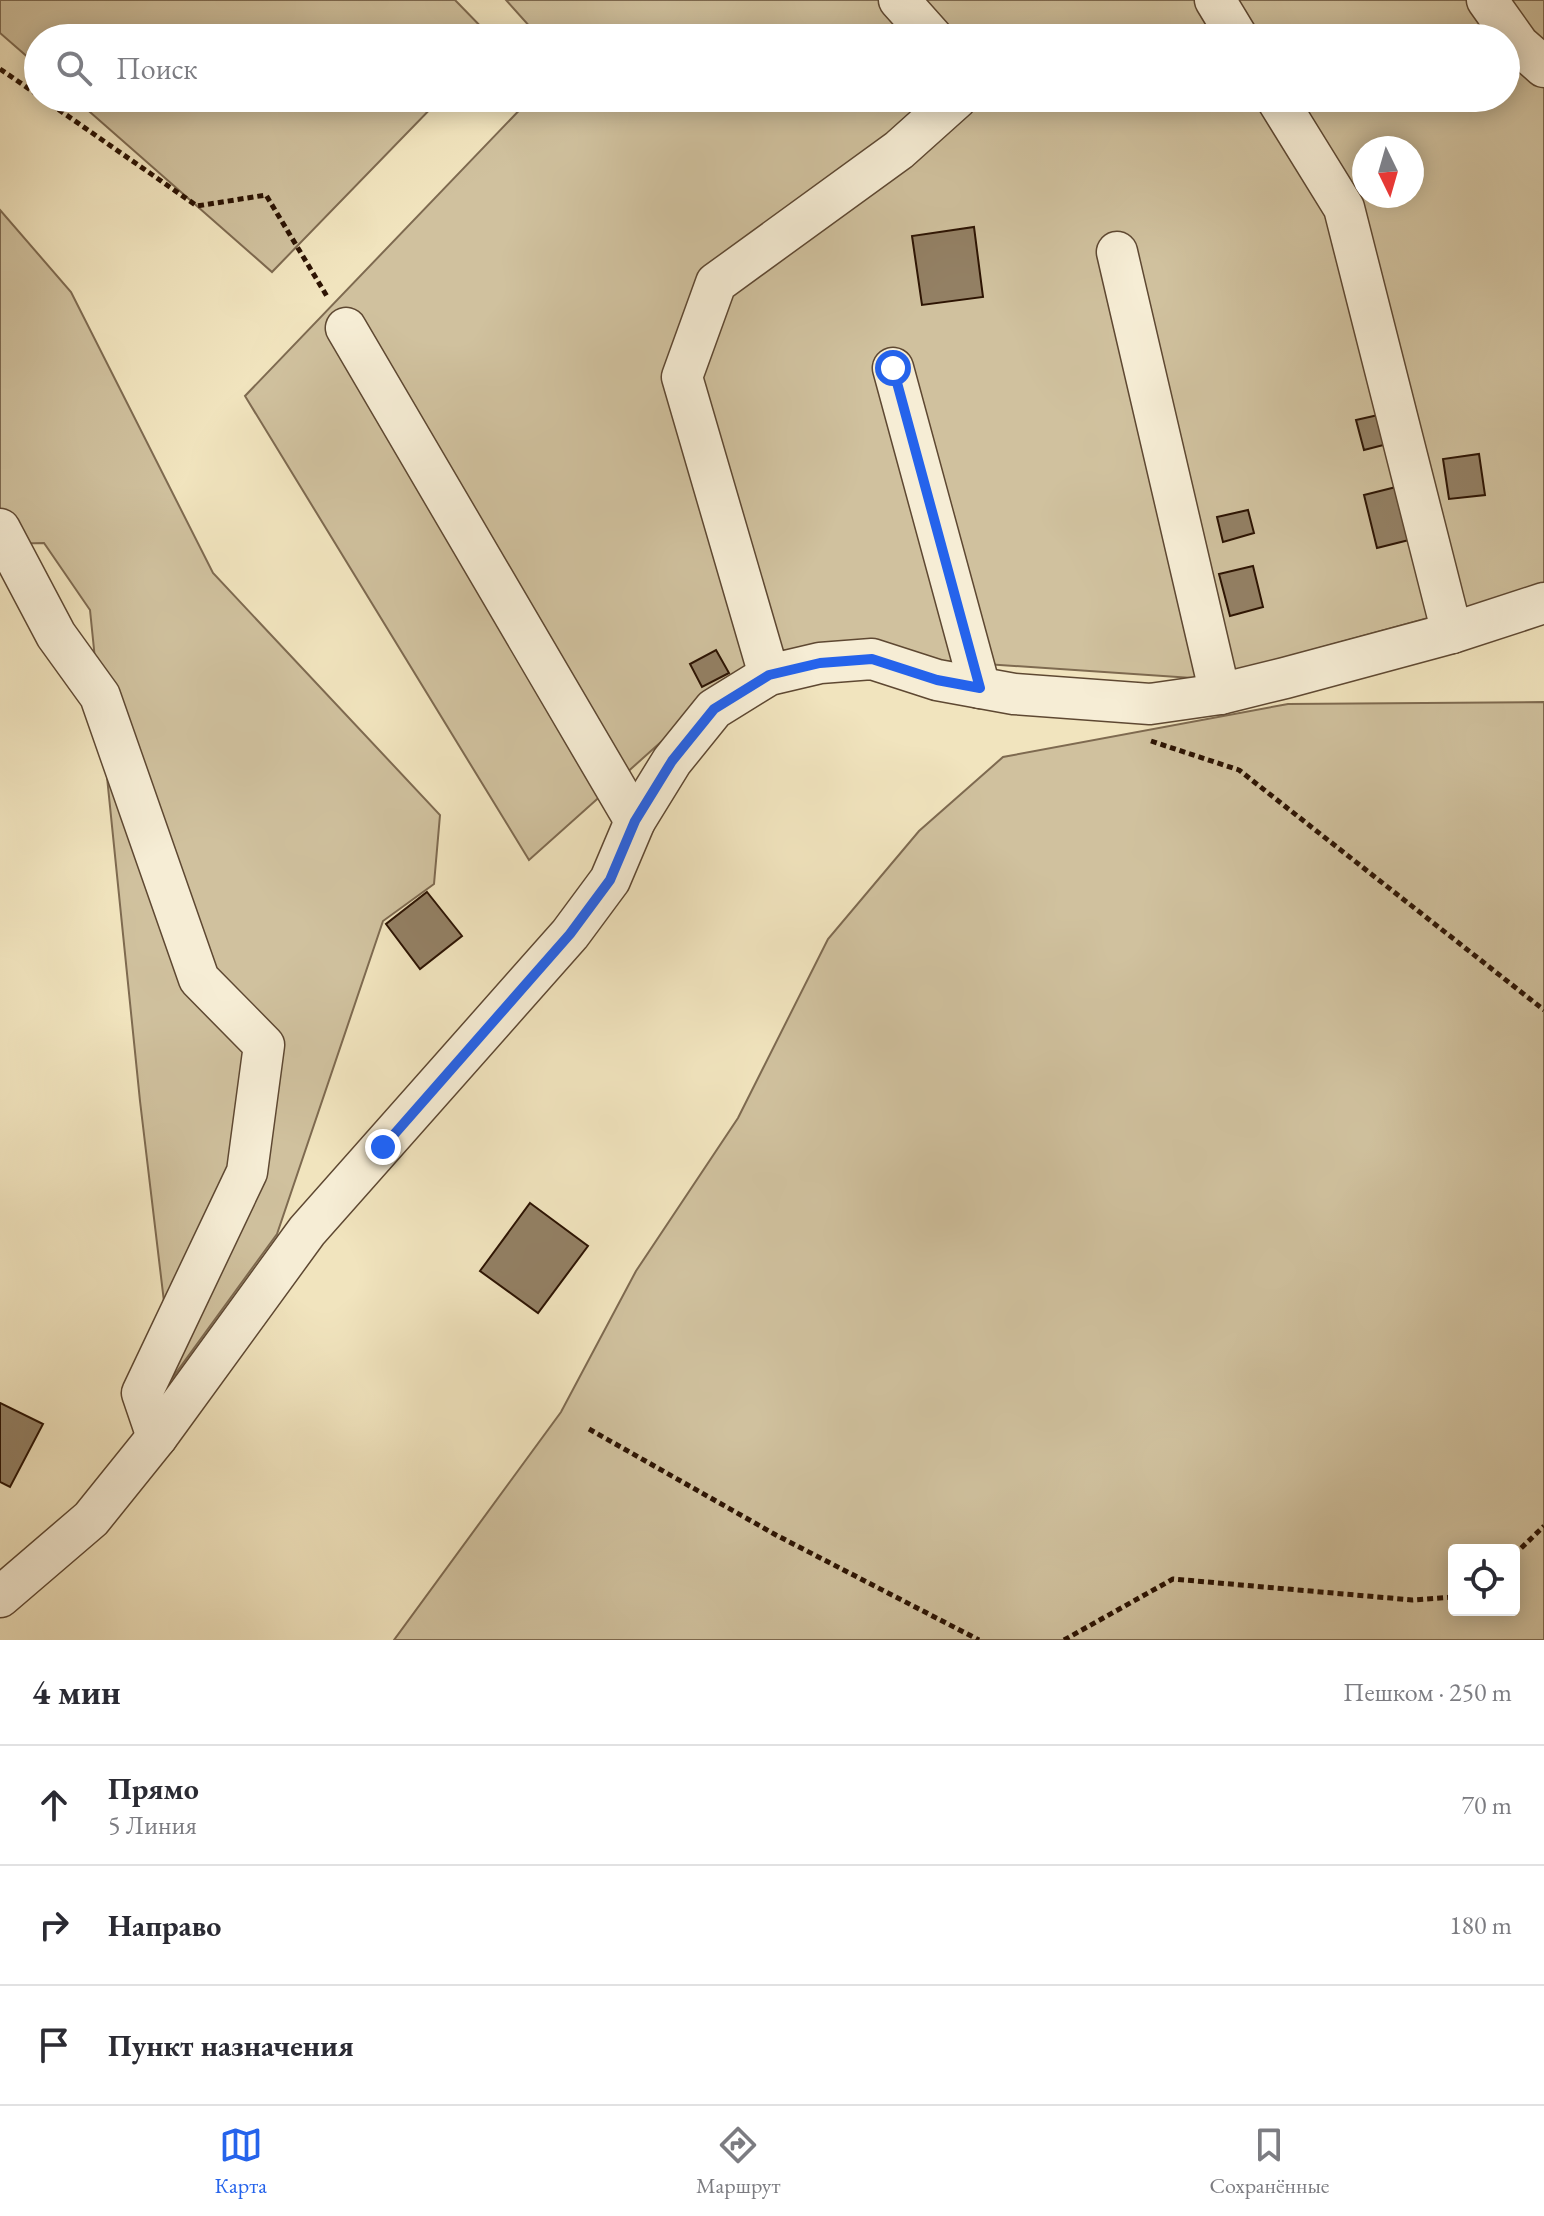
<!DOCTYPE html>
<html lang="ru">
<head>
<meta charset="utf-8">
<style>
  :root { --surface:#fff; --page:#f2f2f3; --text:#2b2b33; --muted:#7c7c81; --line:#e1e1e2; --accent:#2563eb }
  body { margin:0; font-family:"EB Garamond",serif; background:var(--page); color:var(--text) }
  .controls { position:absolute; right:24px; bottom:24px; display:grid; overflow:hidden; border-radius:8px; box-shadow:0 4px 20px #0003 }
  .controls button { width:72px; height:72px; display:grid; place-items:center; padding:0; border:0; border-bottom:2px solid var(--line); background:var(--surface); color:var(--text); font:40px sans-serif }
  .compass { position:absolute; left:1352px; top:136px; width:72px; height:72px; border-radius:50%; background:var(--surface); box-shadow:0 4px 20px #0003; rotate:175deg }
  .stop { position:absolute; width:24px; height:24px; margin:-18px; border:6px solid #2563eb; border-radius:50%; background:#fff }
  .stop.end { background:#2563eb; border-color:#fff; box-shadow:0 2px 8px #0008 }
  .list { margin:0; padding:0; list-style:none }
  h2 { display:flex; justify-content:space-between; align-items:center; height:104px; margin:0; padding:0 32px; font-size:34px }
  h2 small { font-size:26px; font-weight:400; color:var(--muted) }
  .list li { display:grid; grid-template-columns:52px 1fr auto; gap:24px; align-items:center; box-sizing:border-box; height:120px; padding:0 32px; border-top:2px solid var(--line) }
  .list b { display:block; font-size:30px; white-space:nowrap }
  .list p { margin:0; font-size:26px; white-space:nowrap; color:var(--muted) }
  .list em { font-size:26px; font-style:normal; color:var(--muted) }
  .icon { flex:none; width:44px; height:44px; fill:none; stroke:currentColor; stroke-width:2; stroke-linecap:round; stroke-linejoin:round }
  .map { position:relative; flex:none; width:1544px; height:1640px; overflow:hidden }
  .search { position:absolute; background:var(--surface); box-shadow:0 4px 20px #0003; left:24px; right:24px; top:24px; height:88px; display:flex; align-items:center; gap:20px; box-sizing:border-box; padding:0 28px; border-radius:44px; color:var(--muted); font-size:30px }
  .sheet { height:464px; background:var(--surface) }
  nav { display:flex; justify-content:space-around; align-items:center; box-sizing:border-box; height:112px; border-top:2px solid var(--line); background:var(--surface); font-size:22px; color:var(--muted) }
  nav a { display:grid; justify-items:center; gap:4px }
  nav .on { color:var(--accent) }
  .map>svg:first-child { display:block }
  .green { fill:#d0c19e; stroke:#7e6a50; stroke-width:2; fill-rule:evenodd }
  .building { fill:#938064; stroke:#2d1403; stroke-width:2 }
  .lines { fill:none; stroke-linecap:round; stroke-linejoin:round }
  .minor-casing { stroke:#5e4832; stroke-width:43 }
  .path { stroke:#2d1403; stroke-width:5; stroke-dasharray:6 4; stroke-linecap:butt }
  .minor { stroke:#f6edd5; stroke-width:40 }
  .route { stroke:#2563eb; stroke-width:10 }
</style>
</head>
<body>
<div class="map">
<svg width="1544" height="1640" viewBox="0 0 1544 1640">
  <rect width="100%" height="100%" fill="#f1e4be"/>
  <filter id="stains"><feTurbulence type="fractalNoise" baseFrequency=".0025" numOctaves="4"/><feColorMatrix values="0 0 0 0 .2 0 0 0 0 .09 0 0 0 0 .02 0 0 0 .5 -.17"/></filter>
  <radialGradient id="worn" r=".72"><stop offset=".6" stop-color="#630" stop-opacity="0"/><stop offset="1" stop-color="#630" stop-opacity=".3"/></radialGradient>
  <g class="green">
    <polygon points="0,0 455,0 492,38 38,38 38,66 0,33"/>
    <path d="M506 0H1544V592L1450 612 1207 679 765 649 529 860 245 396 531 98H1506V38H540ZM1364 148H1412V196H1364Z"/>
    <polygon points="74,98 441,98 272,272"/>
    <polygon points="0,210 71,292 213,573 440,815 434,884 383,921 277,1234 173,1377 140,1101 90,610 44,543 0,544"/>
    <path d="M1544 702V1640H394L561 1412 636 1271 738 1118 828 939 919 831 1003 757 1288 704ZM1454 1550H1514V1610H1454Z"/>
  </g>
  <g class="building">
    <polygon points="974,227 983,297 922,305 912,236"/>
    <polygon points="1387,413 1395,442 1364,450 1356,420"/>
    <polygon points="1479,454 1485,495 1449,499 1443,459"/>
    <polygon points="1404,485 1417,538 1377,548 1364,495"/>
    <polygon points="1248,510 1254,533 1223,542 1217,517"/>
    <polygon points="1253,566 1263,607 1230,616 1219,574"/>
    <polygon points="716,650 729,673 702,687 690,664"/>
    <polygon points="427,892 462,936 420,969 386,924"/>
    <polygon points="530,1203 588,1246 538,1313 480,1271"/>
    <polygon points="0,1403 43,1424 10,1487 0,1482"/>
  </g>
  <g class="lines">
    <defs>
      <g id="minor">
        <polyline points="899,0 933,38"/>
        <polyline points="1215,0 1238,38"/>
        <polyline points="1487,0 1519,45 1544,67"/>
        <polyline points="1276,98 1344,208 1452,633"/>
        <polyline points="1117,252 1220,694"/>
        <polyline points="346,328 635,821"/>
        <polyline points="893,368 980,688"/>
        <polyline points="0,529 56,635 100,696 199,979 264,1045 247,1172 142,1393 157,1437"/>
        <polyline points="769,675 682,377 716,283 899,150 957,98"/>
        <polyline points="0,1597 91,1519 157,1437 307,1231 570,934 610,880 635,821 672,761 714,709 769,675 820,663 872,659 937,680 1014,694 1150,704 1220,694 1285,678 1452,633 1544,603"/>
      </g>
    </defs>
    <use href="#minor" class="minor-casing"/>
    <g class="path">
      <polyline points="0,69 38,95"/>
      <polyline points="42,98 197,206 266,195 328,298"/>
      <polyline points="1151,741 1239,770 1544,1010"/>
      <polyline points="589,1429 776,1535 979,1640"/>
      <polyline points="1514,1555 1544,1526"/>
      <polyline points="1064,1640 1173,1579 1412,1600 1454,1597"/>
    </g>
    <use href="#minor" class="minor"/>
  </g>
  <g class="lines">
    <polyline class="route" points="383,1147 570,934 610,880 635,821 672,761 714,709 769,675 820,663 872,659 937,680 980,688 893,368"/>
  </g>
  <rect width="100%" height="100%" filter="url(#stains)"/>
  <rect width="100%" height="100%" fill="url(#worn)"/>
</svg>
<div class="controls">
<button><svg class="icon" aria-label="locate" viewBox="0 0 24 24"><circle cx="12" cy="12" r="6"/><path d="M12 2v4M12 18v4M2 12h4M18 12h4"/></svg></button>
</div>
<svg class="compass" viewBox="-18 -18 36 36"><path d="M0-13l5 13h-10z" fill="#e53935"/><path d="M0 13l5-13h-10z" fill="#7c7c81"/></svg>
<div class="stop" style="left:893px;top:368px"></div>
<div class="stop end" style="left:383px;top:1147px"></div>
<div class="search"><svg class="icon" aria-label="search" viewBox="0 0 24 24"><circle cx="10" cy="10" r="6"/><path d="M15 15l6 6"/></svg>Поиск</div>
</div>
<section class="sheet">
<h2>4 мин<small>Пешком · 250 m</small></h2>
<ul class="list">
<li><svg class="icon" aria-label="ahead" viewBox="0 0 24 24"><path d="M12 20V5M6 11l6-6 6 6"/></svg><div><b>Прямо</b><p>5 Линия</p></div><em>70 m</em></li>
<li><svg class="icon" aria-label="right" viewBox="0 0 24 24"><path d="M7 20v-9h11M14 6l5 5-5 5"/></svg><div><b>Направо</b></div><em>180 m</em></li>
<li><svg class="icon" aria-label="arrive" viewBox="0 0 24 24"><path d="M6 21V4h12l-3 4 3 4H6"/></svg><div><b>Пункт назначения</b></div></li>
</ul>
</section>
<nav>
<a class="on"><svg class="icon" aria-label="map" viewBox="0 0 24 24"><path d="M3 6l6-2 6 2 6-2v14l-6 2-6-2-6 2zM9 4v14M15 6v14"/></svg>Карта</a>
<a><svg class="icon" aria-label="directions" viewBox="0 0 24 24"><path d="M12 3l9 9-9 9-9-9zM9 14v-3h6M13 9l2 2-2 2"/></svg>Маршрут</a>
<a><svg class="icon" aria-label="saved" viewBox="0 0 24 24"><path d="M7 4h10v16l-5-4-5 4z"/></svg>Сохранённые</a>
</nav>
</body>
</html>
